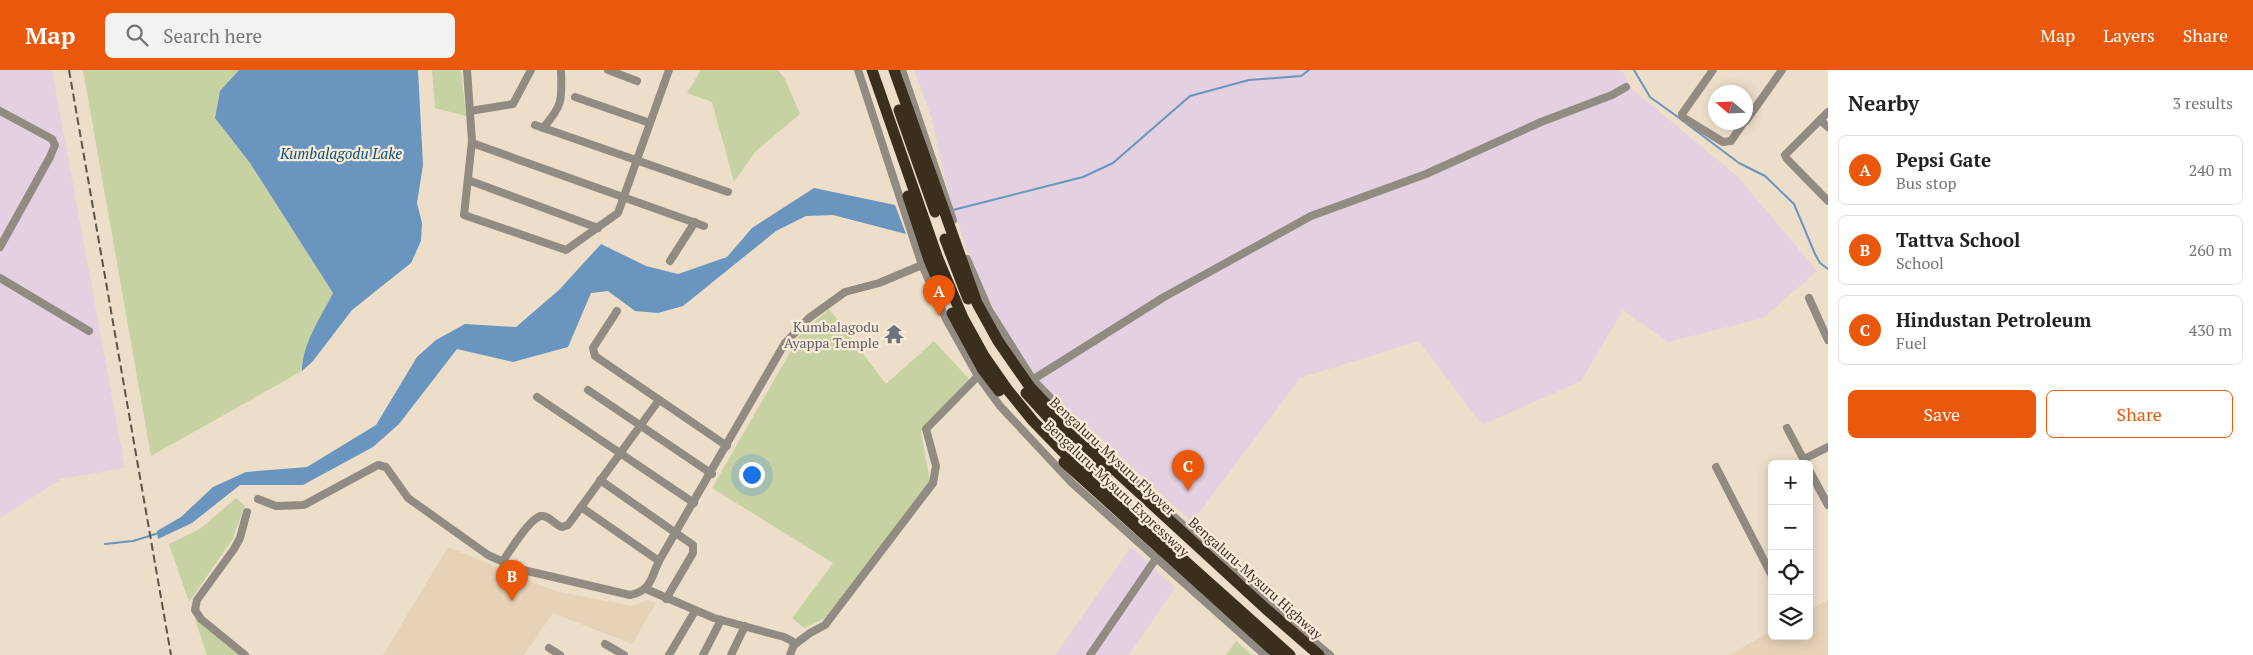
<!DOCTYPE html>
<html lang="en">
<head>
<meta charset="utf-8">
<style>
  :root { --surface:#fff; --page:#f2f2f2; --text:#202124; --muted:#757577; --line:#e0e0e0; --accent:#ea580c }
  body { margin:0; font-family:"PT Serif",serif; background:var(--page); color:var(--text) }
  .controls { position:absolute; right:15px; bottom:15px; display:grid; overflow:hidden; border-radius:8px; box-shadow:0 2px 12px #0003 }
  .controls button { width:45px; height:45px; display:grid; place-items:center; padding:0; border:0; border-bottom:1px solid var(--line); background:var(--surface); color:var(--text); font:25px sans-serif }
  .compass { position:absolute; left:1708px; top:15px; width:45px; height:45px; border-radius:50%; background:var(--surface); box-shadow:0 2px 12px #0003; rotate:289deg }
  .you { position:absolute; left:751px; top:404px; width:18px; height:18px; margin:-12px; border:4px solid #fff; border-radius:50%; background:#1a73e8; box-shadow:0 0 0 8px #1a73e833 }
  .badge { display:grid; place-items:center; width:32px; height:32px; border-radius:50%; background:var(--accent); color:#fff; font-size:16px; font-weight:700 }
  .pin { position:absolute; translate:-50% -41px; filter:drop-shadow(0 1px 2px #0008) }
  .pin::after { content:''; position:absolute; top:26px; width:18px; height:15px; background:inherit; clip-path:polygon(0 0,100% 0,50% 100%) }
  .list { margin:0; padding:0; list-style:none }
  h2 { display:flex; justify-content:space-between; align-items:center; height:65px; margin:0; padding:0 20px; font-size:21px }
  h2 small { font-size:16px; font-weight:400; color:var(--muted) }
  .list li { display:grid; grid-template-columns:32px 1fr auto; gap:15px; align-items:center; box-sizing:border-box; height:70px; margin:0 10px 10px; padding:0 10px; border:1px solid var(--line); border-radius:8px }
  .list b { display:block; font-size:19px; white-space:nowrap }
  .list p { margin:0; font-size:16px; white-space:nowrap; color:var(--muted) }
  .list em { font-size:16px; font-style:normal; color:var(--muted) }
  .actions { display:flex; gap:10px; padding:15px 20px }
  .actions a { flex:1; padding:11px 0; border:1px solid var(--accent); border-radius:8px; text-align:center; font-size:18px; color:var(--accent) }
  .actions .main { background:var(--accent); color:#fff }
  .icon { flex:none; width:28px; height:28px; fill:none; stroke:currentColor; stroke-width:2; stroke-linecap:round; stroke-linejoin:round }
  .map { position:relative; flex:none; width:1828px; height:585px; overflow:hidden }
  header { display:flex; align-items:center; gap:30px; box-sizing:border-box; height:70px; padding:0 25px; background:var(--accent); color:#fff }
  header strong { font-size:24px }
  nav { display:flex; gap:28px; margin-inline-start:auto; font-size:18px }
  .search { width:350px; height:45px; background:var(--page); display:flex; align-items:center; gap:12px; box-sizing:border-box; padding:0 18px; border-radius:8px; color:var(--muted); font-size:19px }
  main { display:flex }
  aside { flex:1; background:var(--surface) }
  .map>svg:first-child { display:block }
  .industrial { fill:#e3d0e0 }
  .built { fill:#e6d2b7 }
  .green { fill:#c7d2a3 }
  .water { fill:#6995be }
  .lines { fill:none; stroke-linecap:round; stroke-linejoin:round }
  .stream { stroke:#6995be; stroke-width:2 }
  .minor { stroke:#918b82; stroke-width:8 }
  .highway { stroke:#3a2e1d; stroke-width:11 }
  .rail { stroke:#5b5449; stroke-width:2; stroke-dasharray:8 4; stroke-linecap:butt }
  .labels { text-anchor:middle; dominant-baseline:central; stroke-width:4.5; stroke-linejoin:round; paint-order:stroke }
  .worship-label { font-size:14px; fill:#5b616d; stroke:#fbebd6; text-anchor:end }
  .street-label { font-size:14px; fill:#3c362e; stroke:#fbebd6 }
  .water-label { font-size:15px; font-style:italic; fill:#065084; stroke:#fbebd6 }
</style>
</head>
<body>
<header>
<strong>Map</strong>
<div class="search"><svg class="icon" aria-label="search" viewBox="0 0 24 24"><circle cx="10" cy="10" r="6"/><path d="M15 15l6 6"/></svg>Search here</div>
<nav><a>Map</a><a>Layers</a><a>Share</a></nav>
</header>
<main>
<div class="map">
<svg width="1828" height="585" viewBox="0 0 1828 585">
  <rect width="100%" height="100%" fill="#eddec9"/>
  <g class="industrial">
    <polygon points="0,0 52,0 125,398 61,409 0,448"/>
    <polygon points="914,0 1622,0 1631,18 1738,107 1817,201 1763,248 1668,272 1623,240 1581,311 1482,355 1419,271 1300,308 1192,452 1033,306 996,244 967,180 949,125 931,46"/>
    <polygon points="1131,477 1175,518 1129,585 1055,585"/>
  </g>
  <g class="built">
    <polygon points="448,477 555,521 632,536 647,530 656,533 632,574 553,543 524,585 383,585"/>
    <polygon points="1828,530 1828,585 1729,585 1772,561 1772,566 1809,566 1809,540"/>
  </g>
  <g class="green">
    <path d="M83 0H239L220 21 215 48 250 93 333 223C321 247 303 274 302 301L151 386Z"/>
    <polygon points="432,0 461,0 466,46 435,38"/>
    <polygon points="701,0 778,0 785,9 800,44 755,82 734,112 712,32 687,23"/>
    <polygon points="829,239 886,314 934,271 969,309 921,361 930,412 824,549 804,558 792,548 833,493 712,418 800,265"/>
    <polygon points="236,428 245,436 232,470 189,532 169,474 200,459"/>
    <polygon points="195,549 238,585 207,585"/>
    <polygon points="1236,571 1252,585 1226,585"/>
  </g>
  <g class="water">
    <path d="M239 0H418L423 95 417 133 422 153 421 171 411 193 352 240 313 291 302 301C302 274 321 247 333 223L250 93 215 48 220 21Z"/>
    <polygon points="814,118 895,135 906,164 833,145 806,146 776,161 683,236 658,243 635,241 608,221 591,223 568,277 513,292 457,279 399,354 373,377 303,415 240,415 192,453 158,469 157,461 181,447 213,417 246,402 307,397 376,355 417,287 436,270 465,254 516,257 559,220 601,174 646,196 678,204 727,187 752,158"/>
  </g>
  <g class="lines">
    <g class="stream">
      <polyline points="1634,0 1650,27 1682,50"/>
      <polyline points="1687,54 1739,93 1765,106 1794,134 1815,184 1820,193 1828,199"/>
      <polyline points="953,140 1083,107 1113,93 1190,26 1249,10 1301,6 1309,0"/>
      <polyline points="105,474 133,471 159,463"/>
    </g>
    <g class="minor">
      <polyline points="467,0 472,71 464,145 566,180 618,143 669,0"/>
      <polyline points="608,0 637,11"/>
      <polyline points="858,0 922,195 946,249 978,306 1000,336 1072,413 1265,585"/>
      <polyline points="902,0 953,150"/>
      <polyline points="1713,0 1682,44 1684,48 1723,72 1731,71 1744,52"/>
      <polyline points="575,27 650,53"/>
      <polyline points="0,41 52,69 55,75 50,87 0,177"/>
      <polyline points="470,41 513,34 531,0"/>
      <polyline points="1828,42 1785,85 1787,89 1828,131"/>
      <polyline points="1820,50 1828,57"/>
      <polyline points="1746,51 1782,0"/>
      <polyline points="535,55 728,122"/>
      <path d="M543 58C563 35 562 30 561 0"/>
      <polyline points="472,73 704,156"/>
      <polyline points="468,110 598,158"/>
      <polyline points="967,189 989,240 1033,310 1116,394 1283,546 1330,585"/>
      <polyline points="670,191 695,152"/>
      <polyline points="0,208 89,261"/>
      <polyline points="1809,228 1828,270"/>
      <polyline points="617,241 593,278 595,286 727,376"/>
      <polyline points="1029,312 1164,227 1311,146 1426,104 1541,52 1612,25 1626,17"/>
      <polyline points="588,320 712,404"/>
      <polyline points="537,327 694,433"/>
      <polyline points="1787,358 1806,394"/>
      <polyline points="1804,389 1828,377"/>
      <polyline points="1716,397 1772,506"/>
      <polyline points="1809,400 1828,435"/>
      <polyline points="600,410 693,475 693,483 666,529"/>
      <path d="M258 429 276 436 304 435 378 395 386 397 408 428 488 485 519 499 630 525C651 521 651 508 659 491L785 273 809 248 845 222 879 213 922 195"/>
      <polyline points="581,437 659,491"/>
      <path d="M503 491C509 482 530 448 541 446 549 445 555 455 562 457L568 455 659 330"/>
      <polyline points="646,519 714,548 784,567 792,571 794,575 790,585"/>
      <polyline points="605,574 624,585"/>
      <polyline points="794,575 810,563 825,555 933,413 936,396 926,359 978,306"/>
      <polyline points="549,578 560,585"/>
      <polyline points="245,585 201,549 195,540 197,530 234,479 240,468 247,442"/>
      <polyline points="669,585 695,541"/>
      <polyline points="703,585 721,550"/>
      <polyline points="731,585 745,556"/>
      <polyline points="1090,585 1157,487"/>
    </g>
    <g class="highway">
      <polyline points="872,0 938,189 963,248 984,286 1007,319 1033,351 1062,381 1290,585"/>
      <polyline points="894,0 977,233 998,271 1030,317 1070,359 1265,538 1319,585"/>
      <polyline points="899,40 935,142"/>
      <polyline points="908,126 929,190 941,219"/>
      <polyline points="945,169 968,229"/>
      <polyline points="952,243 983,300 999,321"/>
      <polyline points="1026,323 1057,357 1107,403"/>
      <polyline points="1064,392 1278,585"/>
    </g>
    <polyline class="rail" points="69,0 171,585"/>
  </g>
  <defs>
    <symbol id="temple-bare" viewBox="-9 -9 18 18"><path d="M0-6L5-2H3V0L6.5 2.5H4V6H1.5V3h-3V6H-4V2.5H-6.5L-3 0V-2H-5Z" fill="#6b7280" stroke="#fbebd6" stroke-width="2.5" paint-order="stroke"/></symbol>
  </defs>
  <g fill-rule="evenodd">
    <use href="#temple-bare" x="880" y="250" width="28" height="28"/>
  </g>
  <g class="labels">
    <g class="worship-label">
      <text x="879" y="256">Kumbalagodu<tspan x="879" dy="16">Ayappa Temple</tspan></text>
    </g>
    <g class="street-label">
      <text transform="translate(1113 386) rotate(43)">Bengaluru-Mysuru Flyover</text>
      <text transform="translate(1117 418) rotate(43)">Bengaluru-Mysuru Expressway</text>
      <text transform="translate(1256 508) rotate(42)">Bengaluru-Mysuru Highway</text>
    </g>
    <g class="water-label">
      <text x="341" y="83">Kumbalagodu Lake</text>
    </g>
  </g>
</svg>
<div class="controls">
<button>+</button>
<button>−</button>
<button><svg class="icon" aria-label="locate" viewBox="0 0 24 24"><circle cx="12" cy="12" r="6"/><path d="M12 2v4M12 18v4M2 12h4M18 12h4"/></svg></button>
<button><svg class="icon" aria-label="layers" viewBox="0 0 24 24"><path d="M12 4l9 5-9 5-9-5zM3 14l9 5 9-5"/></svg></button>
</div>
<svg class="compass" viewBox="-18 -18 36 36"><path d="M0-13l5 13h-10z" fill="#e53935"/><path d="M0 13l5-13h-10z" fill="#757577"/></svg>
<div class="you"></div>
<div class="pin badge" style="left:939px;top:246px">A</div>
<div class="pin badge" style="left:512px;top:531px">B</div>
<div class="pin badge" style="left:1188px;top:421px">C</div>
</div>
<aside>
<h2>Nearby<small>3 results</small></h2>
<ul class="list">
<li><span class="badge">A</span><div><b>Pepsi Gate</b><p>Bus stop</p></div><em>240 m</em></li>
<li><span class="badge">B</span><div><b>Tattva School</b><p>School</p></div><em>260 m</em></li>
<li><span class="badge">C</span><div><b>Hindustan Petroleum</b><p>Fuel</p></div><em>430 m</em></li>
</ul>
<div class="actions"><a class="main">Save</a><a>Share</a></div>
</aside>
</main>
</body>
</html>
